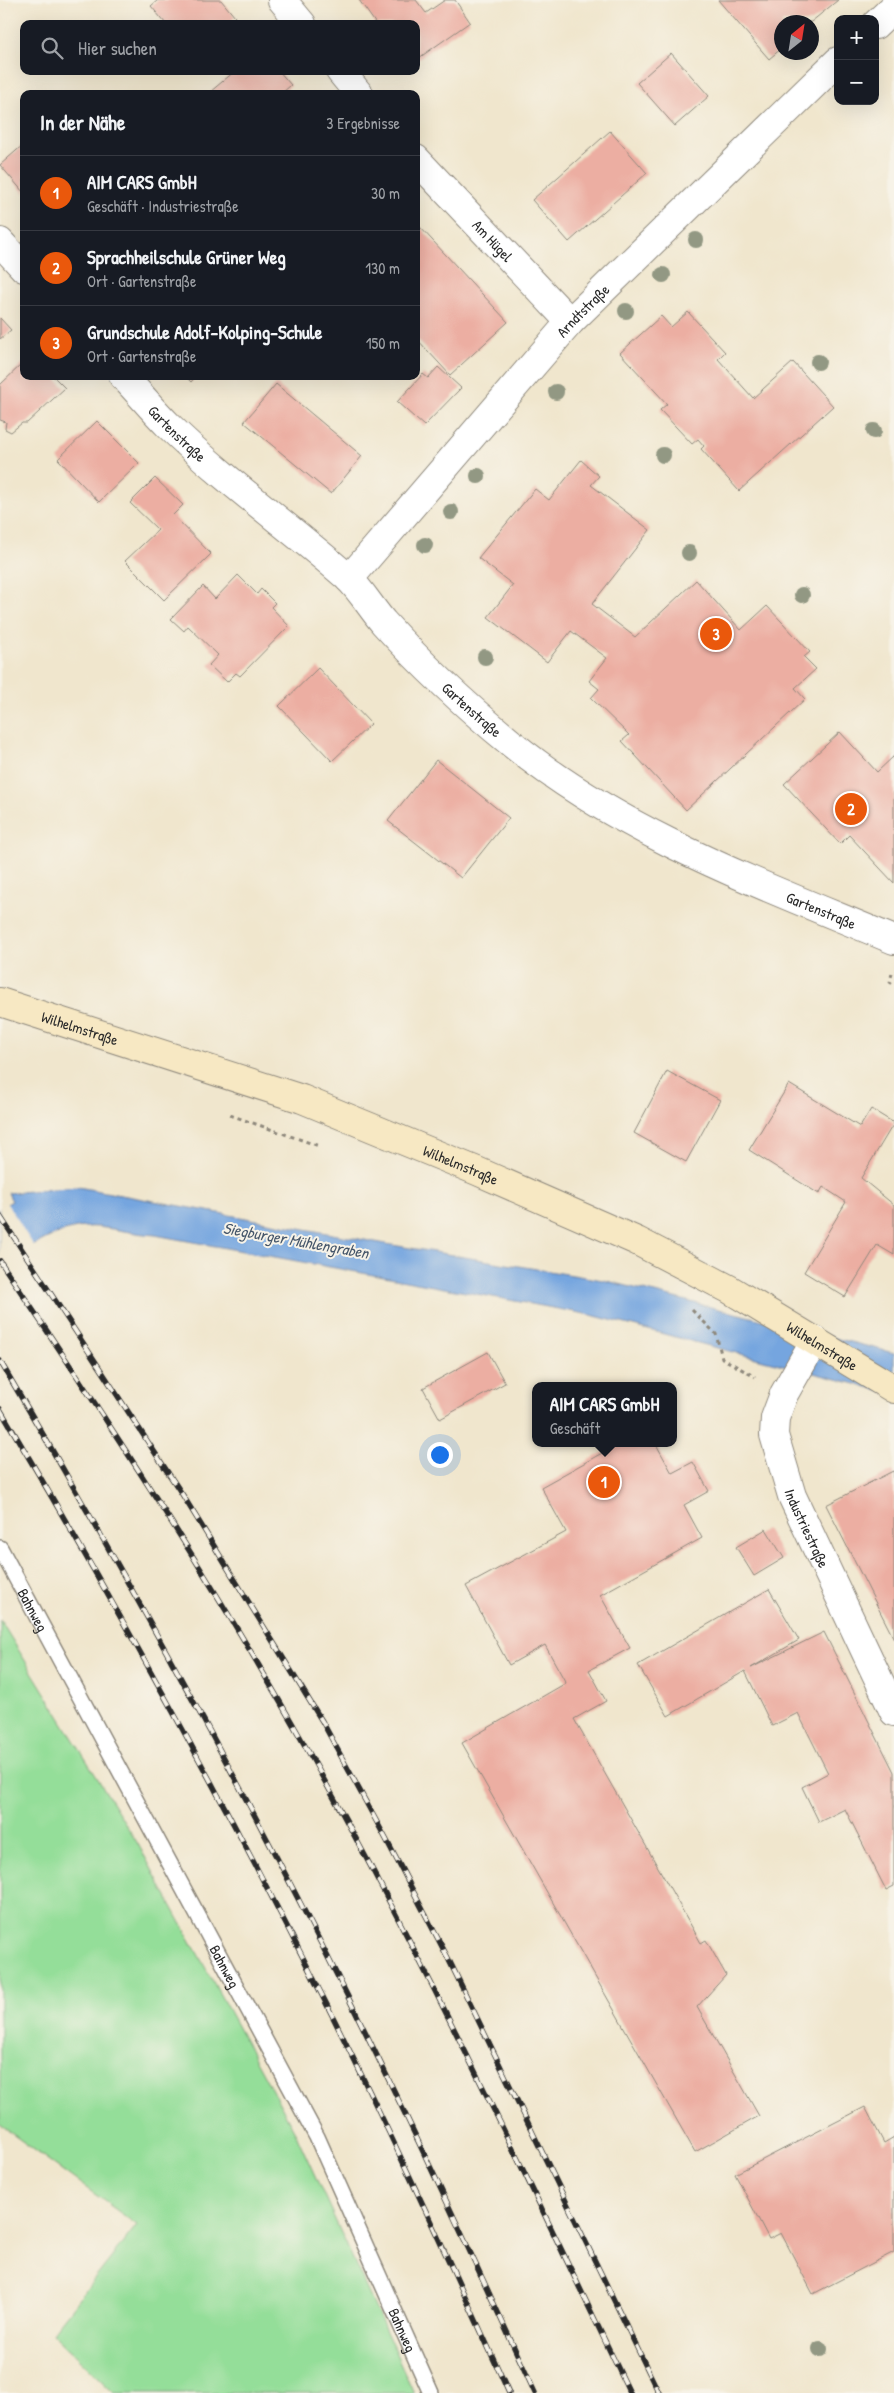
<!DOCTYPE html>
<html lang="de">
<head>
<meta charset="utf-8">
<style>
  :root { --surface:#171b24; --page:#20242c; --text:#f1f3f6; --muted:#9ea1a6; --line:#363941; --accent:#ea580c }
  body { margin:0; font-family:"Patrick Hand",sans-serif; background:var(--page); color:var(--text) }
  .controls { position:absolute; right:15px; top:15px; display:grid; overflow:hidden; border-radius:10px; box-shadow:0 5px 20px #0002 }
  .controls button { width:45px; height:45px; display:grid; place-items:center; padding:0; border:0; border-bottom:1px solid var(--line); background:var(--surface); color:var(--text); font:25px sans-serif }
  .compass { position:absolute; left:774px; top:15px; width:45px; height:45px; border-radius:50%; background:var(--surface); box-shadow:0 5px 20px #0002; rotate:30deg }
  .you { position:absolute; left:439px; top:1454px; width:18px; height:18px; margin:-12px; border:4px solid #fff; border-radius:50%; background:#1a73e8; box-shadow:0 0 0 8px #1a73e833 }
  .badge { display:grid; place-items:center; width:32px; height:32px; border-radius:50%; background:var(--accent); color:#fff; font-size:16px; font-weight:700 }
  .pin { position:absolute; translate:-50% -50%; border:2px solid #fff; box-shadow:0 1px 5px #0006 }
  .popup { position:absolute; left:532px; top:1382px; width:145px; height:65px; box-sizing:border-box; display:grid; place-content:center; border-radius:10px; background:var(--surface); filter:drop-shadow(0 1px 4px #0005); font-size:16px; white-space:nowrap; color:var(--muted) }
  .popup b { font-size:19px; color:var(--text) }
  .popup::after { content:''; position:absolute; left:50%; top:100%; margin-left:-10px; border:10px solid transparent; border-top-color:var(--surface) }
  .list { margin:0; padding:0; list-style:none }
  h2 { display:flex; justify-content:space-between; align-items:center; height:65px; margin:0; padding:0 20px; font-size:21px }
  h2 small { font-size:16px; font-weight:400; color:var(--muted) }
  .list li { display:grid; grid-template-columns:32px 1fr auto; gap:15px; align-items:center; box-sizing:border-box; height:75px; padding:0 20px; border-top:1px solid var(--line) }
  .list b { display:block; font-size:19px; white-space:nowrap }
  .list p { margin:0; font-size:16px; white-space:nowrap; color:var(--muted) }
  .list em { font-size:16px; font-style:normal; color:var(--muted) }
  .icon { flex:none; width:28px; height:28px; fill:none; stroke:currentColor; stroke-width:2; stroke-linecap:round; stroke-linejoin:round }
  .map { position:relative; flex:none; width:894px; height:2393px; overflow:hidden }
  .search { position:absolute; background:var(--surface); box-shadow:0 5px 20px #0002; left:20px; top:20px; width:400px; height:55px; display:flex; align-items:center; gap:12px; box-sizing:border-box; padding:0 18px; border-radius:10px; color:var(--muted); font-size:19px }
  .panel { position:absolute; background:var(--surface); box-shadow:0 5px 20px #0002; left:20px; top:90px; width:400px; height:290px; border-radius:10px }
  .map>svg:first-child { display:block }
  .green { fill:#94de99; stroke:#608462 }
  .water { fill:#75a5df; stroke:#506885 }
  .pier { fill:#f0e6cd }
  .building { fill:#ecaea2 }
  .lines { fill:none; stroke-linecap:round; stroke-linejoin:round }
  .service-casing { stroke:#8e887c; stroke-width:18 }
  .minor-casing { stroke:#8e887c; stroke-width:30 }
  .secondary-casing { stroke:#8e887c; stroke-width:30 }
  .path { stroke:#8e887c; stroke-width:3; stroke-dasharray:4 4; stroke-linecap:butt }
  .service { stroke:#fff; stroke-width:15 }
  .minor { stroke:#fff; stroke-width:28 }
  .secondary { stroke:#f7e8c3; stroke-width:28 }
  .rail-casing { stroke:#2b2b2b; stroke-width:5.5 }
  .rail { stroke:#f7f3e8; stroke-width:4; stroke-dasharray:11; stroke-linecap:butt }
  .tree { fill:#929883 }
  .labels { text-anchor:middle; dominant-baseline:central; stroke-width:4; stroke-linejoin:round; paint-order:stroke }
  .street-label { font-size:15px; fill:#2b2b2b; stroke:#f7f3e8 }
  .water-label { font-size:16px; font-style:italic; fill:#45566a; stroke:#f7f3e8 }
</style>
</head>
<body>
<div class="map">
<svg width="894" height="2393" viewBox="0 0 894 2393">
  <rect width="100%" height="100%" fill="#f7f3e8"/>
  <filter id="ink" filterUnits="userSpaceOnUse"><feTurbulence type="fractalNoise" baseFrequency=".02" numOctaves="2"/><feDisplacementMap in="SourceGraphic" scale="10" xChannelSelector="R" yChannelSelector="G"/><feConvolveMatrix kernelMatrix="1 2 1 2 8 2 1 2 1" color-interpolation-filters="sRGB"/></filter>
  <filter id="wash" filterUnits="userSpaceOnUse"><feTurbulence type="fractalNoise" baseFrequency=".0096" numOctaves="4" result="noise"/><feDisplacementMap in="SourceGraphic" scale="20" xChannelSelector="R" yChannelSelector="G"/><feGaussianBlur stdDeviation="1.12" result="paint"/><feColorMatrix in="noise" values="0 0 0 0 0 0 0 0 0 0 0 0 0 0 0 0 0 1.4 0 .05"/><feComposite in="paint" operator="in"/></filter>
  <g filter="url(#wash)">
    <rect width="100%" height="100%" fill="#f0e6cd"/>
    <polygon class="green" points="0,1620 138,1844 296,2134 414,2393 114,2393 52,2333 137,2225 0,2125"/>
    <path class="water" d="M78 1187 386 1244 603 1280 894 1353V1394L591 1315 155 1235C135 1234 117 1229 98 1227 60 1224 30 1248 0 1267V1208L12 1201 8 1193Z"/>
    <polygon class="pier" points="6,1202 35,1248 0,1270 0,1205"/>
    <g id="blocks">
      <g class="building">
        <polygon points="158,0 221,0 235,17 228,24 166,24 151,6"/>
        <polygon points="359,0 416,0 426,13 445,0 455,0 470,22 416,60 416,24 376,24"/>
        <polygon points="718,0 838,0 811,22 782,22 782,48 769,59"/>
        <polygon points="671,53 709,96 675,126 637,83"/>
        <polygon points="235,71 279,71 291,85 281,94 212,94 210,92"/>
        <polygon points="610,131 647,173 569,242 532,200"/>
        <polygon points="24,144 24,193 0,165"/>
        <polygon points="420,227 508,322 450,375 416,338 416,230"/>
        <polygon points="688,312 725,352 718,359 753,398 793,362 833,406 739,491 701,449 704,446 698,439 692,444 660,410 667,404 620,353 661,316 671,327"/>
        <polygon points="0,318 11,330 0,339"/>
        <polygon points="24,362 24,376 53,376 65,388 27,423 22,423 11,432 5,429 6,422 0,420 0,385"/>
        <polygon points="438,367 461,388 424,426 397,402 423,374 428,378"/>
        <polygon points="185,376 196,376 191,382"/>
        <polygon points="276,384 362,456 331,494 244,422"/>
        <polygon points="97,421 139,463 99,502 58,459"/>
        <polygon points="581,460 599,476 591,485 650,530 592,604 635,637 696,580 741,630 767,606 810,652 804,657 816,669 795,688 805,699 686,810 622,741 629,735 591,698 599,689 589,681 607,658 571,631 547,662 488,617 513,585 478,558 535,489 549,500"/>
        <polygon points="155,478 183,505 173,515 211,554 164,600 125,561 158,530 130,503"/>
        <polygon points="238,575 257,594 261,589 275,603 271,607 289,626 240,676 236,673 227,682 209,665 218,655 188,626 184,631 171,619 203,586 215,599"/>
        <polygon points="318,668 371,724 332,761 279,706"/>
        <polygon points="840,732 877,772 894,756 894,883 849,835 840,844 784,784"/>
        <polygon points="436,760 509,818 461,878 388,821"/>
        <polygon points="667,1071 720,1100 686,1162 634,1133"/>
        <polygon points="789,1084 860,1127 871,1109 894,1123 861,1178 894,1205 894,1255 877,1245 845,1297 804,1272 846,1202 823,1187 819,1194 749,1150"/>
        <polygon points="488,1352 505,1383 440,1419 423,1388"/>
        <polygon points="620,1443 661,1443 657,1446 672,1473 693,1462 709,1491 684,1505 702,1538 600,1595 630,1648 589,1670 606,1701 574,1719 701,1943 706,1940 726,1975 697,2007 759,2116 695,2152 462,1743 566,1683 545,1645 509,1665 466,1586 566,1532 541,1487"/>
        <polygon points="893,1471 894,1473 894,1639 826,1505"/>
        <polygon points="766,1529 784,1558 754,1576 736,1547"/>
        <polygon points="769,1589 799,1640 751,1668 824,1632 894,1772 894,1886 886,1890 845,1809 819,1822 802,1787 828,1773 798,1713 772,1726 745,1671 668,1716 638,1665"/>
        <polygon points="865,2107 884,2143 894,2137 894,2252 813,2294 781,2233 769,2239 735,2174"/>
      </g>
    </g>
  </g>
  <g filter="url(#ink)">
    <use href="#blocks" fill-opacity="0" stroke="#8e887c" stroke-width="1"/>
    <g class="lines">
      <defs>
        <g id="service">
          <path id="s1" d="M0 1548 317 2137 431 2393"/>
        </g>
        <g id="minor">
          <polyline points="282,0 302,24"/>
          <polyline points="875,25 894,7"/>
          <polyline points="340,71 359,94"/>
          <path id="s2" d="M416 159 570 322"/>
          <polyline points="0,242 24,268"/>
          <path id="s3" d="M123 376C139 393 153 410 169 426 225 481 289 526 347 577 361 590 371 608 384 623 423 666 466 706 511 743 622 834 763 885 894 940"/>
          <path id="s4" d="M349 579 570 322 838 61"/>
          <path id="s5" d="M815 1340 784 1394 775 1418 774 1435 792 1496 894 1712"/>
        </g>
        <g id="secondary">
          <path id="s6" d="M0 1002 302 1099 477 1171 637 1241 729 1289 894 1389"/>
        </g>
      </defs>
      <use href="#service" class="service-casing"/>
      <use href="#minor" class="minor-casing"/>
      <use href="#secondary" class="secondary-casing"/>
      <g class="path">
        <polyline points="892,973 890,982 894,985"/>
        <polyline points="230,1115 319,1146"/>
        <polyline points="692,1310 716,1334 722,1358 755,1377"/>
      </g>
      <use href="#service" class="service"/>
      <use href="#minor" class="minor"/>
      <use href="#secondary" class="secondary"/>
      <defs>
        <g id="rail">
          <polyline points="0,1216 182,1494 322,1721 386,1839 448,1958 659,2393"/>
          <path d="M0 1261C104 1415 207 1572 299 1735 420 1949 524 2172 630 2393"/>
          <path d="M0 1361C123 1569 240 1781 348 1997 413 2127 474 2260 535 2393"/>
          <path d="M0 1409C116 1604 225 1802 327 2005 391 2133 450 2263 509 2393"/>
        </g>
      </defs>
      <use href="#rail" class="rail-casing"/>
      <use href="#rail" class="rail"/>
    </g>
    <g class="tree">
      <circle cx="696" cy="240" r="8"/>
      <circle cx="663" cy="275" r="8"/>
      <circle cx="626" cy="311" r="8"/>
      <circle cx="818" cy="362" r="8"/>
      <circle cx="556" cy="392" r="8"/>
      <circle cx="874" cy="431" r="8"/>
      <circle cx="663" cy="455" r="8"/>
      <circle cx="478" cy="476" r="8"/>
      <circle cx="451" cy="512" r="8"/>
      <circle cx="425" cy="545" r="8"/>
      <circle cx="689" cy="553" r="8"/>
      <circle cx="802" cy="595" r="8"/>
      <circle cx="485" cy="657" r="8"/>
      <circle cx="820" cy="2349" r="8"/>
    </g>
  </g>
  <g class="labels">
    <g class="street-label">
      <text stroke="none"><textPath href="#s2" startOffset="112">Am Hügel</textPath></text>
      <text stroke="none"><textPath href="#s4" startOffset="356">Arndtstraße</textPath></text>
      <text stroke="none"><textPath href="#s3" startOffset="79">Gartenstraße</textPath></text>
      <text stroke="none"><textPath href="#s3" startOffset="484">Gartenstraße</textPath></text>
      <text stroke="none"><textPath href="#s3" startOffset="889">Gartenstraße</textPath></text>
      <text stroke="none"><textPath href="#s6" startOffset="84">Wilhelmstraße</textPath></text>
      <text stroke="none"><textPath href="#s6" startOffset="489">Wilhelmstraße</textPath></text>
      <text stroke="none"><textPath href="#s6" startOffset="894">Wilhelmstraße</textPath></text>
      <text stroke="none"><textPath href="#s5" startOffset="204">Industriestraße</textPath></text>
      <text stroke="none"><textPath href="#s1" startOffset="70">Bahnweg</textPath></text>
      <text stroke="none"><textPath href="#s1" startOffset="475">Bahnweg</textPath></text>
      <text stroke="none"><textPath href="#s1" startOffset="880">Bahnweg</textPath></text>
    </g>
    <g class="water-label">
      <text transform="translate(296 1240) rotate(10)">Siegburger Mühlengraben</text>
    </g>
  </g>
</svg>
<div class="controls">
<button>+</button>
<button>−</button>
</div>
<svg class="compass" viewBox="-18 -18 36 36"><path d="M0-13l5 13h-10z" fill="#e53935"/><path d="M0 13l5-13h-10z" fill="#9ea1a6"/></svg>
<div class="you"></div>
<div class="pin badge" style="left:604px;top:1482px">1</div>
<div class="popup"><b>AIM CARS GmbH</b>Geschäft</div>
<div class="pin badge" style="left:851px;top:809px">2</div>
<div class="pin badge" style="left:716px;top:634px">3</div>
<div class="search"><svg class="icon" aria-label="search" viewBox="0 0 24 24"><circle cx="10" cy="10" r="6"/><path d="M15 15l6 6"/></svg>Hier suchen</div>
<section class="panel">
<h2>In der Nähe<small>3 Ergebnisse</small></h2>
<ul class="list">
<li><span class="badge">1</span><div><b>AIM CARS GmbH</b><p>Geschäft · Industriestraße</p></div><em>30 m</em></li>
<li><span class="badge">2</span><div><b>Sprachheilschule Grüner Weg</b><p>Ort · Gartenstraße</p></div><em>130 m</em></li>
<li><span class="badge">3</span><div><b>Grundschule Adolf-Kolping-Schule</b><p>Ort · Gartenstraße</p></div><em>150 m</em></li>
</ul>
</section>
</div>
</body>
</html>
